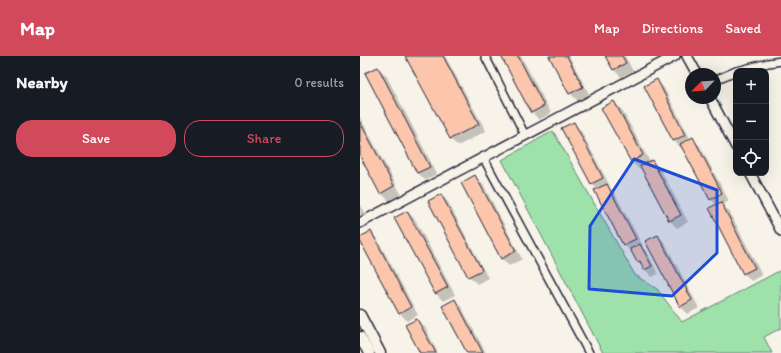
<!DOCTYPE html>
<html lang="en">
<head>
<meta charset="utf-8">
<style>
  :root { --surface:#171b24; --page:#242831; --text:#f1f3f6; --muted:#9ea1a6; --line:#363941; --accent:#d1495b }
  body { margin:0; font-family:Itim,sans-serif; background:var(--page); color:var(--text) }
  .controls { position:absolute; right:12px; top:12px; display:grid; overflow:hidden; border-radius:8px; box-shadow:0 4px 16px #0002 }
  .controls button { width:36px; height:36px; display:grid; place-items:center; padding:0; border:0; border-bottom:1px solid var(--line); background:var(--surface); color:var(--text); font:20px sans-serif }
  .compass { position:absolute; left:325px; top:12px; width:36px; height:36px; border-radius:50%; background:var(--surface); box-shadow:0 4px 16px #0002; rotate:245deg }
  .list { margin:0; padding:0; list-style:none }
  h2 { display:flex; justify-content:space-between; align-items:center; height:52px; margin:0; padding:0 16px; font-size:17px }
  h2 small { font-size:13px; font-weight:400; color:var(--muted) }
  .actions { display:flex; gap:8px; padding:12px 16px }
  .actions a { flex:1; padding:9px 0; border:1px solid var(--accent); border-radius:16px; text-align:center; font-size:14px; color:var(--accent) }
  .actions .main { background:var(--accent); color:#fff }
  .icon { flex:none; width:22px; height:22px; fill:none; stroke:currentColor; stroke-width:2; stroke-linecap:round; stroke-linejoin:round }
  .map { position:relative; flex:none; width:421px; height:297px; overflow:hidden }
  header { display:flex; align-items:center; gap:24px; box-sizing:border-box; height:56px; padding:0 20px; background:var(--accent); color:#fff }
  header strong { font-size:19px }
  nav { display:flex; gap:22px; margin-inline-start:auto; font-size:14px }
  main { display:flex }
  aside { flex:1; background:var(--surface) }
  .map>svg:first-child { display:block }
  .green { fill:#9fe1ab; stroke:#608273 }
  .shadow { fill:#0003 }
  .building { fill:#fbc6ac; stroke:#22223b }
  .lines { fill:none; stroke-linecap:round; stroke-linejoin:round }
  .minor-casing { stroke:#22223b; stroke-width:10 }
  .tertiary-casing { stroke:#22223b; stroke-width:12 }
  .secondary-casing { stroke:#22223b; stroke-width:13 }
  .minor { stroke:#f7f3e8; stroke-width:7 }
  .tertiary { stroke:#f7f3e8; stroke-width:9 }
  .secondary { stroke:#f7f3e8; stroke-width:10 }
  .marked { fill:#1d4ed8; fill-opacity:0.2; stroke:#1d4ed8; stroke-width:3; stroke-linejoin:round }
</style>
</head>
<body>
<header>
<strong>Map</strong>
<nav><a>Map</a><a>Directions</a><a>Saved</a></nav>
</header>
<main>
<aside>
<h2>Nearby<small>0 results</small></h2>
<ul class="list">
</ul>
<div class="actions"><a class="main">Save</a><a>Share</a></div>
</aside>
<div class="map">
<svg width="421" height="297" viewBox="0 0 421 297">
  <rect width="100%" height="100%" fill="#f7f3e8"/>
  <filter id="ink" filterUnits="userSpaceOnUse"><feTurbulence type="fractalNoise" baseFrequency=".025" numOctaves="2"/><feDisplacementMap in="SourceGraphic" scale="8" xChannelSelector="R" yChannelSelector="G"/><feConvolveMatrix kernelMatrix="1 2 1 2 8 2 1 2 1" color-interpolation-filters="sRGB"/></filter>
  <g filter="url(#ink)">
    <polygon class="green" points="193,75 275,219 297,233 322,266 421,214 421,272 404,281 412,297 243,297 142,104"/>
    <g class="shadow">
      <polygon points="46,0 85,0 126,75 98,90 90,83"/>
      <polygon points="142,0 161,0 191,57 179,64 172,56"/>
      <polygon points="191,0 209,0 229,38 218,45 210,37"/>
      <polygon points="246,0 265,0 273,15 261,21 254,14"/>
      <polygon points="18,12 26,19 77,118 65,124 58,117 7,18"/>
      <polygon points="296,24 304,32 331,84 333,83 340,90 369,145 362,149 369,155 402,219 391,225 384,217 357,150 351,143 323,91 321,92 313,84"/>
      <polygon points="254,46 262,54 290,106 292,105 300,112 328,166 317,172 310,165 282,112 279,113 271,106"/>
      <polygon points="0,61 41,138 29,145 21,137 0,97"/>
      <polygon points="214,67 221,75 250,130 248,130 254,136 283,190 282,191 288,197 298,218 292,221 278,206 273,196 271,196 264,189 235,135 238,134 232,128 203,73"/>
      <polygon points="115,121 123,128 162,203 149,210 142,203"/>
      <polygon points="81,139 88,146 128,222 117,228 109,220"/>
      <polygon points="0,149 5,158 0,160"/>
      <polygon points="47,156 55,163 95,239 83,245 76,238 36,162"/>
      <polygon points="11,176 18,184 58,259 47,265 40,257 0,183"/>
      <polygon points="298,180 305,187 339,252 328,258 320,250"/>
      <polygon points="95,244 102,252 126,297 108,297"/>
      <polygon points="57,264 65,271 78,297 61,297"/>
    </g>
    <g class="building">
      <polygon points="45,0 83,0 119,68 90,83"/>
      <polygon points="141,0 158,0 184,50 171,57"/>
      <polygon points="189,0 207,0 223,31 209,38"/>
      <polygon points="245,0 262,0 266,7 253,14"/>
      <polygon points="18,11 70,111 57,117 5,17"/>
      <polygon points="297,23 325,79 313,85 284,30"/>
      <polygon points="254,45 283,99 271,106 241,52"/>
      <polygon points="0,66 34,130 20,138 0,100"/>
      <polygon points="214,66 243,122 231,128 201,72"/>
      <polygon points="333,81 362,137 350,144 320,88"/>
      <polygon points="292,104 321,159 309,165 280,110"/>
      <polygon points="115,119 156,195 141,203 101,127"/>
      <polygon points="247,128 276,183 263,189 234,134"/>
      <polygon points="81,138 122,214 108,221 68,145"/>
      <polygon points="361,146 395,212 383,218 349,152"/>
      <polygon points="47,155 88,231 75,238 34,162"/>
      <polygon points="11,175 51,251 39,258 0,185 0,181"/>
      <polygon points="298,179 332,244 320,251 285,185"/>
      <polygon points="280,188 292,210 284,214 280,205 277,206 270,193"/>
      <polygon points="95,243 123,297 107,297 82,250"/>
      <polygon points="57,263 76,297 60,297 45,269"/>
    </g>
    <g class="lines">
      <defs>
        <g id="minor">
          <polyline points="125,0 165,79"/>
          <polyline points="377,15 408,7 421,5"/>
          <polyline points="355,24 376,15"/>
          <polyline points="123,101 229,297"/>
        </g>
        <g id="tertiary">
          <polyline points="327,0 337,18"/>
          <polyline points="350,42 376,91"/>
          <polyline points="390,117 421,175"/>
          <polyline points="0,167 315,0"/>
        </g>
        <g id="secondary">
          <polyline points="0,259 20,297"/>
          <polyline points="0,281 9,297"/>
        </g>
      </defs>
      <use href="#minor" class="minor-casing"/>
      <use href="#tertiary" class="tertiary-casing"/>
      <use href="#secondary" class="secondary-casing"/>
      <use href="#minor" class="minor"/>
      <use href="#tertiary" class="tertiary"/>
      <use href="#secondary" class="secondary"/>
    </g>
  </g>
  <path class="marked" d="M274 103 357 134V197L312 240 229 233 230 170Z"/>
</svg>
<div class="controls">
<button>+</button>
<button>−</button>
<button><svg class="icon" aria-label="locate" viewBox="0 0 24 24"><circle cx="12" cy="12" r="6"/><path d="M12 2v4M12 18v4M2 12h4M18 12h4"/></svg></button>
</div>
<svg class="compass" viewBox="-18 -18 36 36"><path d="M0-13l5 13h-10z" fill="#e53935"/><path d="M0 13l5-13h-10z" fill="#9ea1a6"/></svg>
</div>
</main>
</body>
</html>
